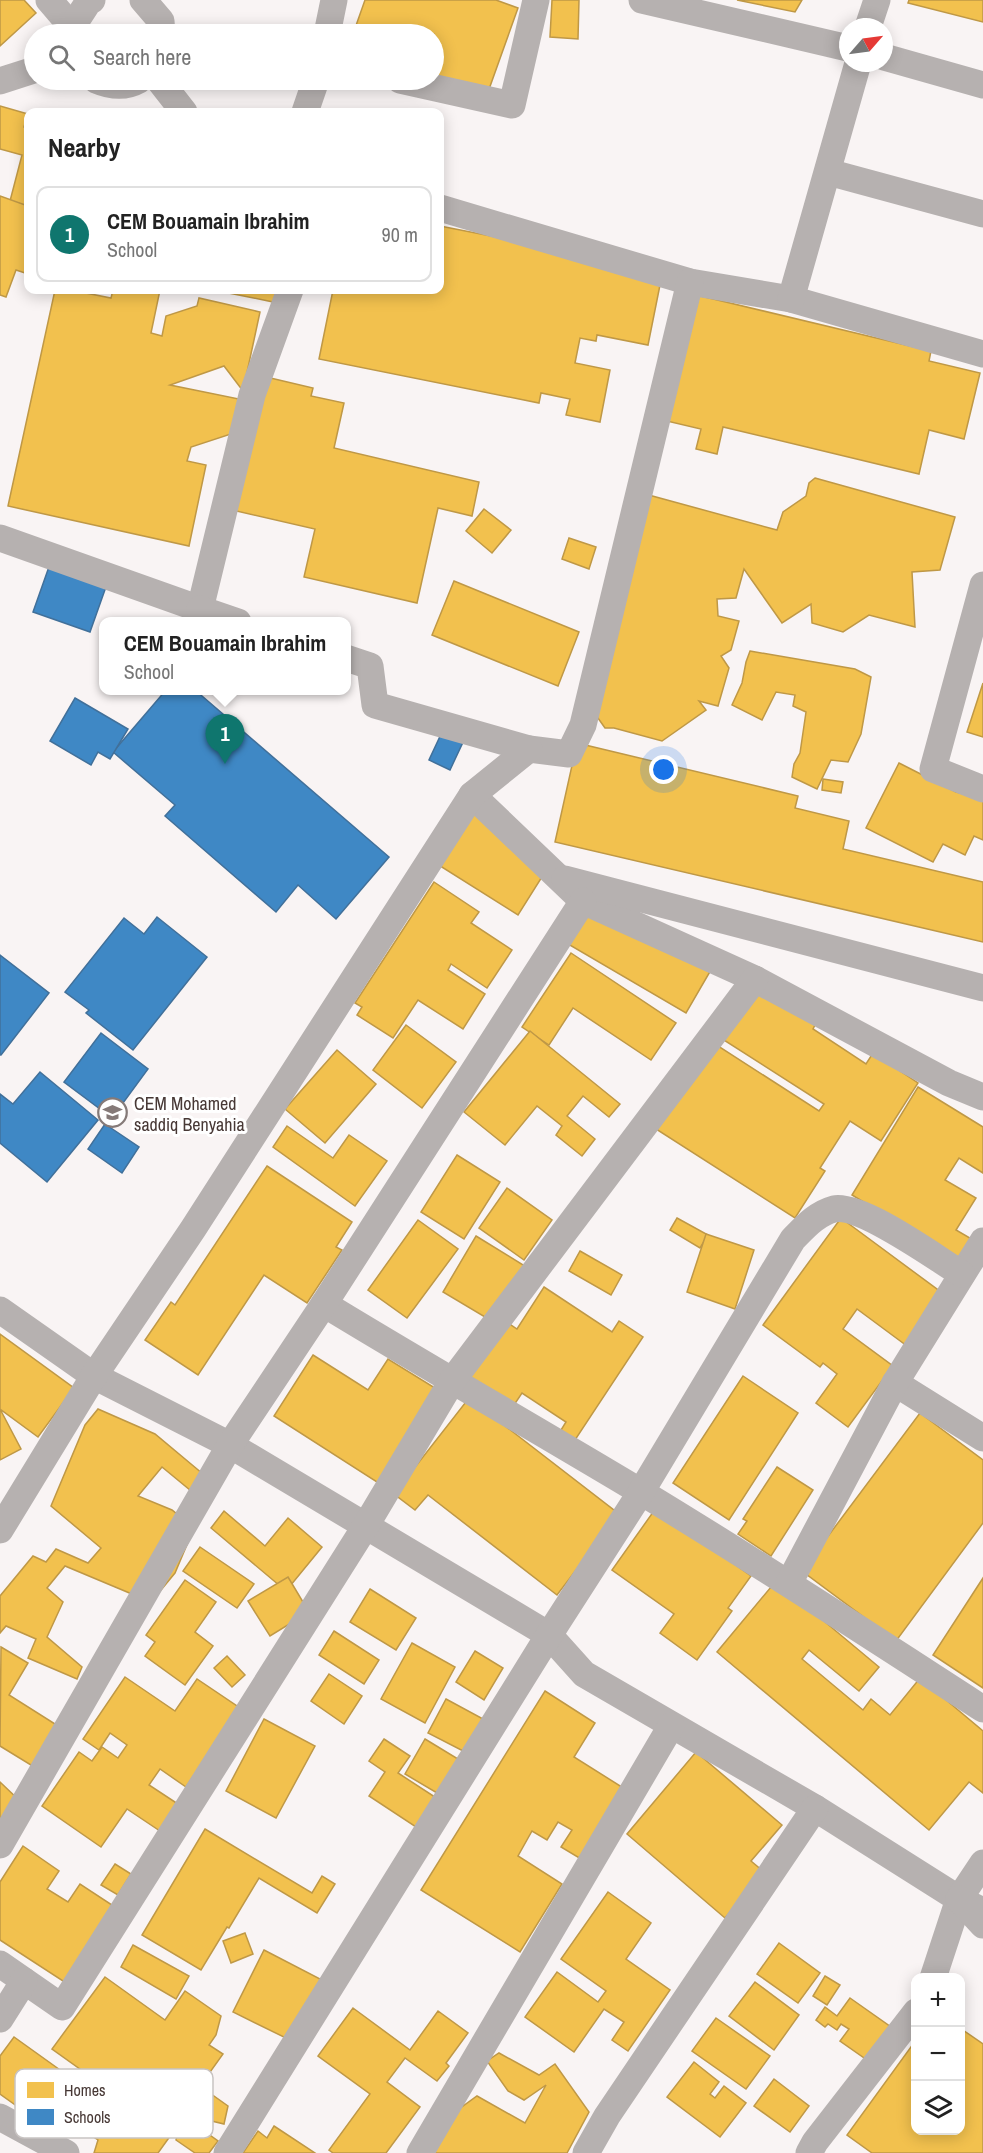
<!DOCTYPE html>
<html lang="en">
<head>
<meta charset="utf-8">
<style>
  :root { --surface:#fff; --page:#f2f2f2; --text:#222; --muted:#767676; --line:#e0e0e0; --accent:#0f766e }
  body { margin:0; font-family:"Archivo Narrow",sans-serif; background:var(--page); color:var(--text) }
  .controls { position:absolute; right:18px; bottom:18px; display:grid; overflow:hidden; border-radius:12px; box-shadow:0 3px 15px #0003 }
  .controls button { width:54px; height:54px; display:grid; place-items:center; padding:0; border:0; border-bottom:2px solid var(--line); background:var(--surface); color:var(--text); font:30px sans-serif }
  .compass { position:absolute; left:839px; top:18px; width:54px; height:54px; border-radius:50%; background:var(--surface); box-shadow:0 3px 15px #0003; rotate:62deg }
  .you { position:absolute; left:664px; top:770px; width:21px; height:21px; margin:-15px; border:4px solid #fff; border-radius:50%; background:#1a73e8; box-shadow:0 0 0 9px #1a73e833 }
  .badge { display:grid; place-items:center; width:39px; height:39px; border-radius:50%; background:var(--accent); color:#fff; font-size:20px; font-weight:700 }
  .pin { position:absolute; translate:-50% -50px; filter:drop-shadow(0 2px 3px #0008) }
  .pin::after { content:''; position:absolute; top:32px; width:21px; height:18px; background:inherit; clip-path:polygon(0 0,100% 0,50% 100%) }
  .popup { position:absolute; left:99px; top:617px; width:252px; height:78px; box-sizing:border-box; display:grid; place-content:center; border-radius:12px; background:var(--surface); filter:drop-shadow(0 2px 4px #0005); font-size:20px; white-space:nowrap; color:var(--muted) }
  .popup b { font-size:22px; color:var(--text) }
  .popup::after { content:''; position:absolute; left:50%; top:100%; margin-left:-12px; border:12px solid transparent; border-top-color:var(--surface) }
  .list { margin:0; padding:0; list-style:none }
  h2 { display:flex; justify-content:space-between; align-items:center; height:78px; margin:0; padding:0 24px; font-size:26px }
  h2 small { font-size:20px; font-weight:400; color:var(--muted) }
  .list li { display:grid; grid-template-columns:39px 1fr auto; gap:18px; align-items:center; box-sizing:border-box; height:96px; margin:0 12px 12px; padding:0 12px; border:2px solid var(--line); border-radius:12px }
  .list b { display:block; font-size:22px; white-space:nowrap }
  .list p { margin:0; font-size:20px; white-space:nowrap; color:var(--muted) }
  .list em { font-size:20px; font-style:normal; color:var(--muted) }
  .icon { flex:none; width:33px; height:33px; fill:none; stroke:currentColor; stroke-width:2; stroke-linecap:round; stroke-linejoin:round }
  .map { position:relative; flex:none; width:983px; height:2153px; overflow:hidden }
  .search { position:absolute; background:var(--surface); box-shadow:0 3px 15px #0003; left:24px; top:24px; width:420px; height:66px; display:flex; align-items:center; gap:15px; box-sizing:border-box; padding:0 21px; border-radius:33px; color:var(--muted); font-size:22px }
  .panel { position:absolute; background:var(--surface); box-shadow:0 3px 15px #0003; left:24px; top:108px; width:420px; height:186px; border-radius:12px }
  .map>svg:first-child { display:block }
  .homes { fill:#f2c14e; stroke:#bf9846; stroke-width:1.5 }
  .schools { fill:#3f88c5; stroke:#41709a; stroke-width:1.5 }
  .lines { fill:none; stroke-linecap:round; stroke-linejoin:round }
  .minor { stroke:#b6b1b0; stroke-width:27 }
  .labels { text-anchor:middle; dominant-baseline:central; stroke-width:6; stroke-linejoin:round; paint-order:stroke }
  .poi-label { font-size:18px; fill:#473835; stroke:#fff; text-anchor:start }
  .key { fill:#fff; stroke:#c8c3c2; stroke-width:1.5 }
  .key-label { font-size:16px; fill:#473835 }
</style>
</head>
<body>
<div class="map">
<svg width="983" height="2153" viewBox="0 0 983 2153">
  <rect width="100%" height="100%" fill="#f9f4f4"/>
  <g class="homes">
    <polygon points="0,0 24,0 36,13 0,46"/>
    <polygon points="365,0 496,0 518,8 488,92 434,80 434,34 353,34"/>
    <polygon points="552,0 579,0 578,39 550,37"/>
    <polygon points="737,0 802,0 795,12"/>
    <polygon points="909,0 983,0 983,22 908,3"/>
    <polygon points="0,106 28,114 24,127 28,128 28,206 10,201 22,155 0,149"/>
    <polygon points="0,196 28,206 28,274 16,270 6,297 0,295"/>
    <polygon points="440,226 663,270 648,345 597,335 596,341 580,338 575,363 610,370 600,422 566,415 570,399 541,393 539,403 319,359 333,290 440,290"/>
    <polygon points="55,290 71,290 111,298 113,290 160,290 151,333 162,336 166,316 197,306 199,298 260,312 243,391 224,366 170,385 239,399 231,434 191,447 187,461 206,465 189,546 8,506"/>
    <polygon points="228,290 280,290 278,303 229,293"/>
    <polygon points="684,292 931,351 929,361 980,373 964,439 929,430 919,474 723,427 717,454 696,449 701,429 654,418"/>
    <polygon points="262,376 313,388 311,396 344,403 334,448 479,482 472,516 438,508 417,603 304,577 315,529 232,510"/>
    <polygon points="815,478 955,517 940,570 912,572 915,627 869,615 843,632 812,623 811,604 782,623 744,569 736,598 717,599 718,616 739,621 731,650 721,656 729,668 718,706 699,701 706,710 662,741 614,728 605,728 588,704 634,491 777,530 783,512 806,496 809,483"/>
    <polygon points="484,509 511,530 492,553 466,531"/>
    <polygon points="569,538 596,547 589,569 562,559"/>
    <polygon points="454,581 579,632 558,686 432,635"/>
    <polygon points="750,651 855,669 871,677 861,734 848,762 831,760 817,789 792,777 794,764 800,753 806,712 793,706 795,695 776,692 762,720 732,705 742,683 746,662"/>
    <polygon points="983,683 983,737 967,732"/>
    <polygon points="577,743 798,796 795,808 849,821 843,849 983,882 983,942 555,842"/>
    <polygon points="899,763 956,792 983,798 983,840 974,836 965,855 943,844 933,862 866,828"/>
    <polygon points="823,779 843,782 841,793 822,790"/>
    <polygon points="472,809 552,861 518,915 437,864"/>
    <polygon points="434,882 479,912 471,923 512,950 487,988 451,964 448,970 485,994 463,1029 418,1000 393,1038 357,1015 362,1007 355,1003"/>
    <polygon points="597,893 715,963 686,1013 568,944"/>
    <polygon points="571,953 676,1023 651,1060 573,1008 549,1045 522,1027"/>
    <polygon points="749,983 815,1025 813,1029 866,1064 873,1053 918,1083 881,1141 850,1121 820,1168 825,1171 795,1218 656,1129 712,1042 819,1111 824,1104 716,1035"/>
    <polygon points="406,1025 456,1062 422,1108 373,1070"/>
    <polygon points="530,1031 620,1104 609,1117 583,1096 567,1116 595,1139 582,1156 556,1135 562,1126 537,1106 505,1145 464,1112"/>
    <polygon points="337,1050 376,1084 325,1143 285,1109"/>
    <polygon points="918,1087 983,1127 983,1173 959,1158 945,1180 976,1198 956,1230 975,1241 962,1262 852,1195"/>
    <polygon points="287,1126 333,1158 349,1135 387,1161 355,1206 273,1147"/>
    <polygon points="457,1155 500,1182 464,1239 421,1212"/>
    <polygon points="267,1166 352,1222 336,1247 342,1250 307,1303 264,1275 198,1375 145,1340 171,1302 175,1305"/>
    <polygon points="507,1188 552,1220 524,1260 479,1228"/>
    <polygon points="677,1218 708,1235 700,1248 670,1230"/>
    <polygon points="841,1218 945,1295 907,1346 857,1309 843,1329 893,1366 848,1427 816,1403 837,1374 823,1363 820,1367 763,1325"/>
    <polygon points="418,1220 458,1249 407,1318 368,1290"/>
    <polygon points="706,1234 754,1250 735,1309 687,1292"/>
    <polygon points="476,1236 528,1268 495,1323 443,1292"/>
    <polygon points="580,1251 622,1275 611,1295 569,1271"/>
    <polygon points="544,1287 612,1332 619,1321 643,1337 575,1440 561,1430 566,1422 522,1393 512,1408 468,1378 505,1321 517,1329"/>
    <polygon points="0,1334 74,1388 38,1437 0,1409 21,1449 0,1460"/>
    <polygon points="313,1355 368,1390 388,1359 435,1388 380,1484 274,1416"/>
    <polygon points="743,1376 798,1413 729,1520 673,1483"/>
    <polygon points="469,1398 619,1514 557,1595 428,1495 415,1510 394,1494"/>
    <polygon points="98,1409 155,1434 209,1479 196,1495 162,1467 138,1496 172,1510 194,1528 175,1573 151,1602 65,1566 47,1588 63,1602 47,1637 82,1667 77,1679 28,1658 36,1639 6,1626 0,1633 0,1596 33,1556 46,1562 56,1549 88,1563 101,1548 51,1506 85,1425"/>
    <polygon points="920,1413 983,1460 983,1523 896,1641 802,1571"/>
    <polygon points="777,1467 813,1490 771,1556 738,1534 747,1521 743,1519"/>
    <polygon points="656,1508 751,1576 728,1608 732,1611 697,1660 660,1633 674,1614 612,1570"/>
    <polygon points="224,1511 265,1546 288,1518 322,1547 286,1591 211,1528"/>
    <polygon points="200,1547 254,1584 237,1608 183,1571"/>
    <polygon points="288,1577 309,1612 270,1636 248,1601"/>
    <polygon points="983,1578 983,1688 933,1655"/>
    <polygon points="185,1580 216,1602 195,1632 213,1646 185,1685 145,1656 155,1642 146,1635"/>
    <polygon points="776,1581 879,1667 859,1691 809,1650 802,1659 863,1710 871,1699 890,1715 920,1678 983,1731 983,1793 969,1782 929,1830 717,1652"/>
    <polygon points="370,1589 416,1618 396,1650 350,1622"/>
    <polygon points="334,1631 379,1660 364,1684 319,1655"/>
    <polygon points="412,1643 455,1667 425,1723 381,1699"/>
    <polygon points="1,1647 28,1663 9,1695 63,1729 39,1770 0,1746"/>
    <polygon points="475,1651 503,1668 484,1700 456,1682"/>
    <polygon points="227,1656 245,1675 232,1687 214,1668"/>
    <polygon points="329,1674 362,1696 344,1724 311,1701"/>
    <polygon points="125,1677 175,1711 197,1679 240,1708 186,1787 160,1769 149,1785 178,1804 160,1831 127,1809 101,1847 42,1806 79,1752 92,1761 102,1747 118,1758 127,1745 110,1733 99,1750 83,1739"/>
    <polygon points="545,1691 595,1723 574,1757 625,1789 581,1859 561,1847 572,1830 558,1822 547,1840 532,1831 518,1856 562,1884 520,1952 421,1890"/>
    <polygon points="446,1699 485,1720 467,1753 428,1733"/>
    <polygon points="264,1719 315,1746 276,1818 226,1791"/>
    <polygon points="384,1739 410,1756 398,1773 438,1799 419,1829 369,1796 385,1772 369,1761"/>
    <polygon points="425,1739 458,1759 437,1793 405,1774"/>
    <polygon points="696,1752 782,1825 751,1861 764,1872 725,1918 627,1834"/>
    <polygon points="0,1782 21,1802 0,1824"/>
    <polygon points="205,1829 312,1893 322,1876 335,1884 317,1913 259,1878 229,1928 227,1927 201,1970 142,1935"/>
    <polygon points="23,1846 59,1871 47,1889 68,1902 80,1884 115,1907 66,1983 0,1940 0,1882"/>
    <polygon points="115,1864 131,1874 118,1895 101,1885"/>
    <polygon points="608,1892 651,1923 626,1959 670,1990 628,2051 612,2040 624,2022 604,2009 574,2052 525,2017 557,1972 598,2002 606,1991 561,1959"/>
    <polygon points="245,1933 253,1954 231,1963 223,1941"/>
    <polygon points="779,1943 820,1973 798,2003 757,1974"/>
    <polygon points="133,1945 189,1976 176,1999 121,1967"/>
    <polygon points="264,1950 324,1981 294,2042 233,2012"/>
    <polygon points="825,1976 840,1985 827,2005 813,1996"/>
    <polygon points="105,1977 165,2020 185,1991 221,2016 216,2035 209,2045 223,2054 200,2086 228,2106 224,2124 179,2113 218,2141 209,2153 195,2153 176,2140 181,2121 158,2153 94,2153 98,2140 83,2130 62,2124 47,2145 14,2122 18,2107 0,2094 0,2056 14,2037 137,2125 140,2112 52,2049"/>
    <polygon points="755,1982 799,2015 774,2050 729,2016"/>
    <polygon points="850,1998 891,2027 867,2060 840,2041 849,2029 841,2024 837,2030 828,2024 825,2027 816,2020 825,2007 837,2016"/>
    <polygon points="353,2008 410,2050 438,2011 468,2033 446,2063 449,2066 437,2081 405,2058 387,2082 420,2107 386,2153 333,2153 329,2150 370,2094 318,2056"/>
    <polygon points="716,2018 770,2056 746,2089 692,2051"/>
    <polygon points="960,2028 983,2044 983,2153 872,2153 847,2135 916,2040 916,2130 960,2130"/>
    <polygon points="499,2053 539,2075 555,2064 589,2112 567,2153 434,2153 459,2109 477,2096 525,2123 546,2085 524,2100 508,2091 487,2061"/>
    <polygon points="694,2062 719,2082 710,2094 715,2098 724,2086 746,2103 720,2137 667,2097"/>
    <polygon points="774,2079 809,2106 790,2132 754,2106"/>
    <polygon points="274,2126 315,2153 243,2153 258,2131 267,2138"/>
  </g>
  <g class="schools">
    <polygon points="50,564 107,584 90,632 33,612"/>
    <polygon points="166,690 195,690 389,857 336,919 298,885 276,912 165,816 175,805 113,752"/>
    <polygon points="75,698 128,729 110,759 98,752 91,765 50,741"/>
    <polygon points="443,730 464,740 450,770 429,760"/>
    <polygon points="157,917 207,957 133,1050 86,1013 89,1010 65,992 124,918 144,934"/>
    <polygon points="0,955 49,993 1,1055 0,1055"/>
    <polygon points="101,1033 148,1069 112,1118 64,1082"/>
    <polygon points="40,1072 98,1120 47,1182 0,1143 0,1094 13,1104"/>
    <polygon points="105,1124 139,1147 122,1173 88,1149"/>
  </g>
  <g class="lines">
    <g class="minor">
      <polyline points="49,0 72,27"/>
      <polyline points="143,0 161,21 162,34"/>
      <polyline points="642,0 848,48"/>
      <polyline points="868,27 877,0"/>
      <polyline points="72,34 72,27 89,1 92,0"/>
      <polyline points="327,34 334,0"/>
      <polyline points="884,57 983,85"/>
      <path d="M96 80C110 86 125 88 139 80"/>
      <polyline points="159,80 184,112"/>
      <polyline points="400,80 512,105 536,0"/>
      <polyline points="0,81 34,70"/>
      <polyline points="305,112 316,80"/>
      <polyline points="828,172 983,214"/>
      <polyline points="440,208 690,282 791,299 983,354"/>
      <polyline points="791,299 858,63"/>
      <polyline points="0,538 200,609 252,395 290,290"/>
      <polyline points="983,585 933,769 983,789"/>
      <polyline points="200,609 238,622"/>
      <polyline points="529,749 569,754 583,725 690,282"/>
      <polyline points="472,795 583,901 755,979 949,1083 983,1097"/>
      <polyline points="565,879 983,988"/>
      <path d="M324 1304C429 1368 536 1429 641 1492 757 1562 870 1636 983 1709"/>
      <polyline points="0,1310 94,1376 230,1445 549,1635 584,1674 815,1808 959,1899 933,1978"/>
      <polyline points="895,1383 983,1438"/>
      <polyline points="0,1530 94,1376 193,1229 472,795 529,749 375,705 370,666 346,658"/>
      <polyline points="789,1583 895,1383 983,1241"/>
      <polyline points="0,1845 230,1445 324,1304 583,901"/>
      <polyline points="959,1899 983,1863"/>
      <polyline points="983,1911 959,1899 983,1925"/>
      <polyline points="0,1964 62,2007 365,1527 452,1381 755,979"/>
      <polyline points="0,2019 24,1981"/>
      <polyline points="0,2117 66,2153"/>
      <path d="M227 2153 549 1635 641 1492 793 1239C805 1227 816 1214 834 1209 861 1203 937 1259 962 1274"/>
      <polyline points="420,2153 671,1726"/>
      <polyline points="586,2153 607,2116 815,1808"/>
      <polyline points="809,2153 815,2142 916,2012"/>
    </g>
  </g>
  <defs>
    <symbol id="school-ring" viewBox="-11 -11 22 22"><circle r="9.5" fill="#fff" stroke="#857a78" stroke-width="1.5"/><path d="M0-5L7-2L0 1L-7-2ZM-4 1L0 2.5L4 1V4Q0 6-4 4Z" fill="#857a78"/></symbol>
  </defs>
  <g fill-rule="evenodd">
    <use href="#school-ring" x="96" y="1096" width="33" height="33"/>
  </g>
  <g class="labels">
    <g class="poi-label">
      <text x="134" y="1103">CEM Mohamed<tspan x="134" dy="21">saddiq Benyahia</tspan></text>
    </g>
  </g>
  <rect x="15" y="2069" width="198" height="69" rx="9" class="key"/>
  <rect x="27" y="2082" width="27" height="16" fill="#f2c14e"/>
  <rect x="27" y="2109" width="27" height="16" fill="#3f88c5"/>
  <g class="key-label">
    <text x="64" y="2096">Homes</text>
    <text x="64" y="2123">Schools</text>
  </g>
</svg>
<div class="controls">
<button>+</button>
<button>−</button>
<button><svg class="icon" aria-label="layers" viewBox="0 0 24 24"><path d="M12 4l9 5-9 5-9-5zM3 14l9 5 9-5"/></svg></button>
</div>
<svg class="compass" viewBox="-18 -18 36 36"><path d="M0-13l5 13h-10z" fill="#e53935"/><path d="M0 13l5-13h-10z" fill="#767676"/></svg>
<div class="you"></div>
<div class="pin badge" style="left:225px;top:764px">1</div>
<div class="popup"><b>CEM Bouamain Ibrahim</b>School</div>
<div class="search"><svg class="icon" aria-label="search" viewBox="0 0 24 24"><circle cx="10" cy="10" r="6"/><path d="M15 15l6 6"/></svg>Search here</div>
<section class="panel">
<h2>Nearby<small></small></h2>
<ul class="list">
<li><span class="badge">1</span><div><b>CEM Bouamain Ibrahim</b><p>School</p></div><em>90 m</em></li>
</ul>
</section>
</div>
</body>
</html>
